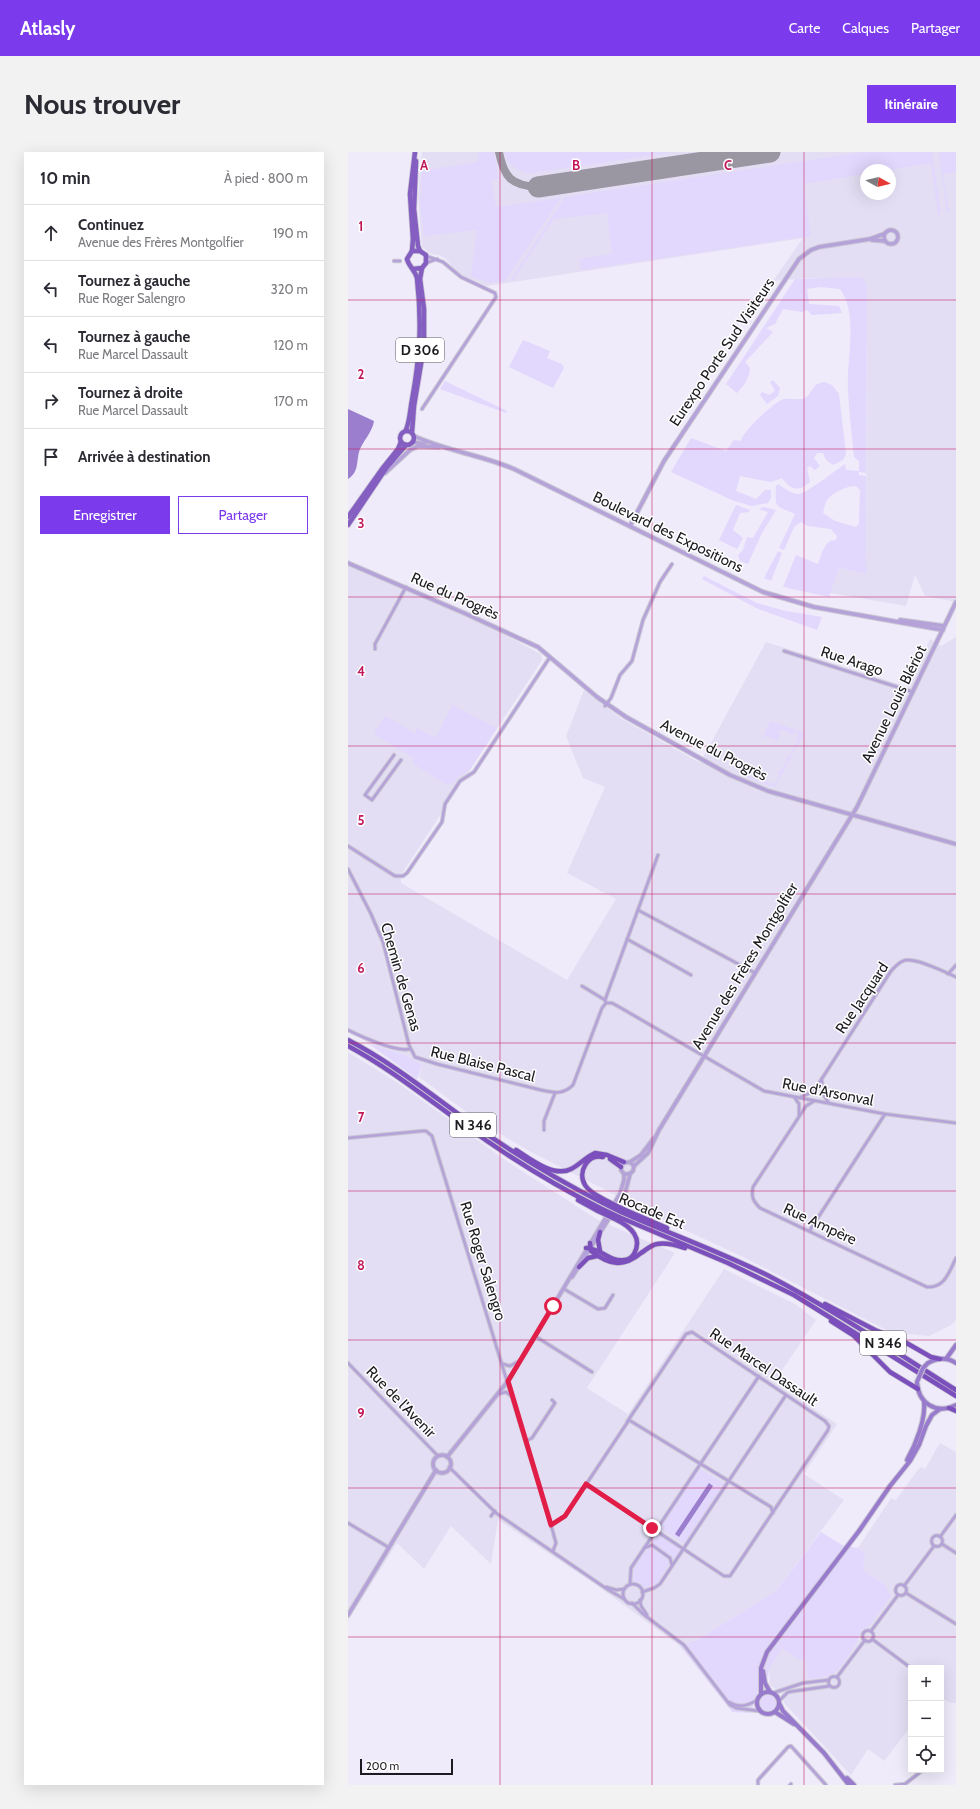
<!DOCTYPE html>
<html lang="fr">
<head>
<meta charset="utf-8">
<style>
  :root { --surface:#fff; --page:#f2f2f3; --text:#2b2b33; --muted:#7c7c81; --line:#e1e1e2; --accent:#7c3aed }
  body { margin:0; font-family:Cabin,sans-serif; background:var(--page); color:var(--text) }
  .controls { position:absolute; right:12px; bottom:12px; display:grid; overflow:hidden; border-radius:0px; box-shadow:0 4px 16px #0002 }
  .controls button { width:36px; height:36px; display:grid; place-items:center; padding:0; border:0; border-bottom:1px solid var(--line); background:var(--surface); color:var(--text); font:20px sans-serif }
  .compass { position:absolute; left:512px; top:12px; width:36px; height:36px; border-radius:50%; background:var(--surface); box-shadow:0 4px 16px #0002; rotate:98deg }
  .scale { position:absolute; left:12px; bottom:10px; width:93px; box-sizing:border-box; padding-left:4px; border:2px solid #1d1b20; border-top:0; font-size:11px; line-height:14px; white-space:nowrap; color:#1d1b20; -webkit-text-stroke:3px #fff; paint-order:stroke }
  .stop { position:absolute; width:12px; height:12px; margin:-9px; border:3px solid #e11d48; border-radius:50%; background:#fff }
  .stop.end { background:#e11d48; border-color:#fff; box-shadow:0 1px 4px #0008 }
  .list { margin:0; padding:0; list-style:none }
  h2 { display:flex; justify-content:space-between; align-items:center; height:52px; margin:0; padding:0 16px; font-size:17px }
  h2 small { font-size:13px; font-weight:400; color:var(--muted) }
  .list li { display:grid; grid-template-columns:26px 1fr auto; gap:12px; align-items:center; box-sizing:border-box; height:56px; padding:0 16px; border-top:1px solid var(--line) }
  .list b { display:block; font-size:15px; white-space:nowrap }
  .list p { margin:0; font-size:13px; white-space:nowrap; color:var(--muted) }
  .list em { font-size:13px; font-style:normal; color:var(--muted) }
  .actions { display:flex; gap:8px; padding:12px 16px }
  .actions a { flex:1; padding:9px 0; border:1px solid var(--accent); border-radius:0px; text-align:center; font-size:14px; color:var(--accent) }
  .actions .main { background:var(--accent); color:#fff }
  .icon { flex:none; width:22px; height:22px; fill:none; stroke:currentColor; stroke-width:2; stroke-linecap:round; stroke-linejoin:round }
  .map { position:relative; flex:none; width:608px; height:1633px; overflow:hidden; border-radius:0px }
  header { display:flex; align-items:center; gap:24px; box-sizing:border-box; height:56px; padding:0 20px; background:var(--accent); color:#fff }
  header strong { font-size:19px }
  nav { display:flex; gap:22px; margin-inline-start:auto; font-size:14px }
  .intro { display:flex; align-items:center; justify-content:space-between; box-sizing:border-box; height:96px; padding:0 24px }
  h1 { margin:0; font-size:28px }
  .button { padding:10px 18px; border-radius:0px; background:var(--accent); color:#fff; font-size:14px; font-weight:700 }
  main { display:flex; gap:24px; padding:0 24px }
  aside { flex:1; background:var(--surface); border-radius:0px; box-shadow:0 4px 16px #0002 }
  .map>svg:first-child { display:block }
  .built { fill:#e4def4; fill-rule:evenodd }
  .green { fill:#e2d7fd; fill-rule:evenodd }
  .water { fill:#9b7fce }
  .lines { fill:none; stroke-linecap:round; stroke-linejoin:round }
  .taxiway { stroke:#9a96a2; stroke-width:8 }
  .runway { stroke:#9a96a2; stroke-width:21 }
  .minor-casing { stroke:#c9c6d3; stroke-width:4.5 }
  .tertiary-casing { stroke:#c9c6d3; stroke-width:5.5 }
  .secondary-casing { stroke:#c9c6d3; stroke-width:6 }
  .primary-casing { stroke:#c9c6d3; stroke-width:6 }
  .trunk-casing { stroke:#c9c6d3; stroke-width:6 }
  .minor { stroke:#b4a2d9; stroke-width:2.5 }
  .tertiary { stroke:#b4a2d9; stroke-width:3.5 }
  .secondary { stroke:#987bcc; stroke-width:4 }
  .primary { stroke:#845ec1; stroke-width:4.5 }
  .trunk { stroke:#7c50bc; stroke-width:4.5 }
  .secondary-bridge-casing { stroke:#c9c6d3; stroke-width:6; stroke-linecap:butt }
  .trunk-bridge-casing { stroke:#c9c6d3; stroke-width:6; stroke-linecap:butt }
  .secondary-bridge { stroke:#987bcc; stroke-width:4 }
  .trunk-bridge { stroke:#7c50bc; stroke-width:4.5 }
  .route { stroke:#e11d48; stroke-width:5 }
  .grid { fill:none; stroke:#c2185b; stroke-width:1; stroke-opacity:0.55 }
  .labels { text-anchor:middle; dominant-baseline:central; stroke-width:3; stroke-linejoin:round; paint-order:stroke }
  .shield { fill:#fff; stroke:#615f63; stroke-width:1 }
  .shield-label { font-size:14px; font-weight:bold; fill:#1d1b20 }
  .street-label { font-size:15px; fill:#1d1b20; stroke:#fff }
  .grid-label { font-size:13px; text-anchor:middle; font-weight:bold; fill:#c2185b; stroke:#fff; stroke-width:3; stroke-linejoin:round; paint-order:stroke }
</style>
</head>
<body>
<header>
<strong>Atlasly</strong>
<nav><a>Carte</a><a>Calques</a><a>Partager</a></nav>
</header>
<div class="intro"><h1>Nous trouver</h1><a class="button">Itinéraire</a></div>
<main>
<aside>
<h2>10 min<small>À pied · 800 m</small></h2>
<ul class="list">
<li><svg class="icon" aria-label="ahead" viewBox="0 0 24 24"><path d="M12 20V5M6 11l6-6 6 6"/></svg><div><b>Continuez</b><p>Avenue des Frères Montgolfier</p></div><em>190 m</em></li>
<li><svg class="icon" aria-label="left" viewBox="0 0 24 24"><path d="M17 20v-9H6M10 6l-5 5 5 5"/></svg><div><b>Tournez à gauche</b><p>Rue Roger Salengro</p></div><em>320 m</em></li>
<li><svg class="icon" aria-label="left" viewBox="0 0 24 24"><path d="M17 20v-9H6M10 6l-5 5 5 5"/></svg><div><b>Tournez à gauche</b><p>Rue Marcel Dassault</p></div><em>120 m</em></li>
<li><svg class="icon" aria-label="right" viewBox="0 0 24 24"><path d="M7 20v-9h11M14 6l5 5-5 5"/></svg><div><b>Tournez à droite</b><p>Rue Marcel Dassault</p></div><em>170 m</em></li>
<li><svg class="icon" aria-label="arrive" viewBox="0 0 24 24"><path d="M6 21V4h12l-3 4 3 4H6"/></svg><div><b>Arrivée à destination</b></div></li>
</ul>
<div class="actions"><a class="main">Enregistrer</a><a>Partager</a></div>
</aside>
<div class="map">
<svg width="608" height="1633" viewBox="0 0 608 1633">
  <rect width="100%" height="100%" fill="#efebfa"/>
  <g class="built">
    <path d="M74 0H608V450L577 444 567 423 558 454 482 441 491 416 518 422 519 135 514 126H461L425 129 455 86 138 134 114 123 108 119 98 107 91 103 83 102 74 95 70 43ZM518 18H542V42H518Z"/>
    <polygon points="0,413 130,469 193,502 194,508 53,723 53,731 219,828 268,747 219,721 257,635 235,626 218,584 236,538 274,567 352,611 418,490 560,535 582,487 593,494 608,485 608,1168 603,1173 581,1184 542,1180 391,1103 326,1073 181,999 132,970 71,925 74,913 59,904 20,891 8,881 0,877"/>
    <polygon points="0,900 50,931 160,1010 250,1068 327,1101 239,1236 280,1262 376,1117 447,1152 468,1168 426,1230 489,1272 456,1322 496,1348 428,1439 349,1488 332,1494 244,1430 150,1368 143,1412 103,1374 76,1417 49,1391 0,1469"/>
    <polygon points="592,1291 608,1300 608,1551 603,1551 593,1546 593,1516 563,1516 563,1574 536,1609 520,1597 503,1623 436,1551 434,1544 430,1539 422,1533 421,1517 434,1495 451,1508 511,1488 513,1479 520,1475 537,1433 515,1418 517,1401 510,1396 543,1346 548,1348 572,1315 577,1317"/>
  </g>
  <g class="green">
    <polygon points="131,0 146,0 150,27 143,28 148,55 213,46 157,129 142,131 123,125 129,78 76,84 72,50 74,19 129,10"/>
    <path d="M156 0H327L182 21C169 19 159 13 156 0Z"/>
    <polygon points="516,0 584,0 593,62 590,63 583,11 540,18 518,18 518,22 455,32 463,84 233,118 232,107 264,102 259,61 206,67 165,128 162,129 217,45"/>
    <polygon points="591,0 608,0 608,20 595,22 601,60 599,61"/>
    <path d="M511 125 516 127 519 135 518 321 511 320V323L518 324V422L491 416 481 445 435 435 448 403 470 412C474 402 476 388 488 388L489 384 483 377 460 374 453 370 446 375 436 398 431 396 447 362C427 353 427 357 428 334L430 332C437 337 442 341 450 342 458 342 488 318 497 312L498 318 511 319V309L506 305C504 283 501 261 500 238 498 207 511 163 492 137L472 135 459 137 461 152 491 154 494 161 464 163 459 158 454 160 435 157 427 172 418 176 425 180 397 210 402 216 401 223 396 233 389 241 378 232 447 127ZM508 334 512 338 511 371 508 375 487 369 475 361C476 357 477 351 479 348 485 340 499 334 508 334Z"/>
    <polygon points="175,188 202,199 199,206 214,212 216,216 205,236 161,215"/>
    <polygon points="425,228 432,236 430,244 419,252 412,243 414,240 422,243 427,238 422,230"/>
    <polygon points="97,229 159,259 158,261 92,237"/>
    <path d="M476 230 484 233 491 242 498 302 495 308 485 313 478 308 475 301H469L466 306 472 314 467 318 462 314 459 316 462 330C450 341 442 337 434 326L423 330 392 324 388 339 408 347 417 338H423V346L420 351 403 354 384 348 323 320 343 286 378 299 386 288 393 289C394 280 427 249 436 247 443 246 451 249 457 246 462 243 465 235 469 232Z"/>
    <polygon points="388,353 402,358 401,360 392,361 385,378 395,386 389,397 371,388"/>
    <polygon points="416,355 428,358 414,381 400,412 392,409 390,403 395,398 399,385 405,386 420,360 413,358 412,356"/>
    <polygon points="430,399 434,401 423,429 416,426"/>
    <polygon points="356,424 409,451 438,459 474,465 469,478 408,456 354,427"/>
    <polygon points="104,553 149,576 120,620 110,625 106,630 99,633 64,611 67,607 26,582 37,564 67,581 69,576 88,586"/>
    <polygon points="422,569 456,581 427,635 403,627 402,626 401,626 397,623 413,627 411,629 413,631 418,628 426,633 432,622 430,621 432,617 434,617 439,609 437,608 439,604 441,605 450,589 448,588 451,582 447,580 444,583 433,577 431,580 432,583 429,589 419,584 417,587 415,585"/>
    <polygon points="20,891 59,904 74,913 69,927"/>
    <polygon points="350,1316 377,1332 337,1392 311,1375"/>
    <polygon points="307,1379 334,1397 326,1409 325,1406 303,1391 299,1391"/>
    <path d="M473 1380 494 1393 510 1396 517 1401 515 1418 537 1433 543 1444 520 1475 513 1479C511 1489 495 1514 487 1521 480 1526 468 1526 460 1527L457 1507 451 1508 434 1496 421 1517 420 1525 410 1539 403 1561 384 1560 332 1494 349 1488 428 1439Z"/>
    <polygon points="299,1395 306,1396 322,1407 322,1410 310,1431 306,1434 297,1437 292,1431 284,1429 284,1418"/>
    <circle cx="420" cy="1551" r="8"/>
  </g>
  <g class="water">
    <path d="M0 257 26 269C25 278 17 287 13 295 7 306 13 319 0 327Z"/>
    <polygon points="361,1331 365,1334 331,1385 327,1382"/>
  </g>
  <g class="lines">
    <path class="taxiway" d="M151 0C156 25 163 34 190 35"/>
    <polyline class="runway" points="190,35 422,0"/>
    <defs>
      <g id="minor">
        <polyline points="46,109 52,109"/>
        <polyline points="78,111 89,107"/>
        <polyline points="74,257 148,145 147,141 113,125 95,110 78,104"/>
        <polyline points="27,497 27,492 58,435"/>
        <polyline points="436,499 565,540"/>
        <polyline points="257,554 263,546 272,523 284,509 295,468 312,430 324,412"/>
        <polyline points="46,603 17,643 24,648 53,608"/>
        <polyline points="0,694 47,724 55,724 59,721 94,670 97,652 112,629 126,620 202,505"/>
        <path d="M0 717 23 762 35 790 61 893 67 905 89 912 193 938C206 941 215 943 225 933L254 856 258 851"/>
        <polyline points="290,758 407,821"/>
        <polyline points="279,787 343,823"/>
        <polyline points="600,822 608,813"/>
        <polyline points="234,834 257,848 258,851 264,851 273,856 416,939 537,962 608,971"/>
        <polyline points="257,848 310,703"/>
        <path d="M0 878C14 885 47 900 62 897"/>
        <polyline points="474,929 474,940 480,950"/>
        <path d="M453 945 466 939 543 819C546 816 550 811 555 809 565 804 597 820 608 825"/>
        <polyline points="447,946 451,952 451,963"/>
        <path d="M466 949 458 954 405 1035C403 1045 405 1049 412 1056L579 1135C597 1136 601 1120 608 1106"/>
        <polyline points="196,978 196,969 207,941"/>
        <polyline points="0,986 74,979 78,979 84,984 203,1373 208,1391 205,1399"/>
        <polyline points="462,1078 537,962"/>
        <polyline points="216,1137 250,1157 257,1156 265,1143"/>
        <polyline points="187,1184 244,1220"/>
        <polyline points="0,1211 90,1304"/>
        <polyline points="155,1212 162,1214 171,1209"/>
        <polyline points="150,1242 158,1240 163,1244"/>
        <polyline points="178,1289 184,1286 207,1251 204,1248"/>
        <polyline points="101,1315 148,1361 259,1437 276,1447"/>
        <polyline points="238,1332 376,1424 382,1424 480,1278 481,1274 477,1269 344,1180 338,1182 279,1270"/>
        <polyline points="143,1364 147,1359"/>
        <polyline points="0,1371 40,1395"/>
        <polyline points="203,1373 217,1364 281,1268 423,1355 425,1361"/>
        <circle cx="589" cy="1389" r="5.5"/>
        <polyline points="592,1385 608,1363"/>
        <polyline points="594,1392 608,1401"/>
        <polyline points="296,1396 304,1393 322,1406 324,1413"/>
        <polyline points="282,1432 283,1416 411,1224"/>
        <circle cx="285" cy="1442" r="10"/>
        <circle cx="553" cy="1438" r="5.5"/>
        <polyline points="556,1434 586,1394"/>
        <polyline points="258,1435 268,1438 276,1437"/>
        <polyline points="294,1440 306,1436 312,1432 438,1243"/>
        <polyline points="558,1441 608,1472"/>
        <polyline points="292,1448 293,1454 299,1463"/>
        <polyline points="284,1451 295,1462 336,1493 382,1553 388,1556 411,1559"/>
        <circle cx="520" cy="1484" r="5.5"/>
        <polyline points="523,1479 550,1443"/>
        <polyline points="524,1487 563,1516"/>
        <polyline points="568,1516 569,1516"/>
        <circle cx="486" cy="1530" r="5.5"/>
        <polyline points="489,1525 517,1488"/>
        <polyline points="425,1541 455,1531 481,1528"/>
        <polyline points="431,1549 440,1540 482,1534"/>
        <path d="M381 1550C390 1556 400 1554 409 1548"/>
        <polyline points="410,1633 410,1628 440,1595 443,1594 478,1633"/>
        <polyline points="442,1633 443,1632"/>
        <polyline points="547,1633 557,1632 575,1618"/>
      </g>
      <g id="tertiary">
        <circle cx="543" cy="85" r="7"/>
        <polyline points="524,88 537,89"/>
        <path d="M66 284C98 299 134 303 166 317L415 440 466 455 595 478"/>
        <polyline points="64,290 77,292"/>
        <polyline points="37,321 62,298 70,294 91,295"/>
        <polyline points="282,374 316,309 451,107 463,98 471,95 522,87 536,82"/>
        <polyline points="0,411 116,461 190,495 249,545 278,565 382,623 420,639 608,692"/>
        <polyline points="552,468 596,474"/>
        <polyline points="282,1010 286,1014 285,1019 281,1022 276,1022 273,1018 274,1011 282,1010 293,1003 306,986"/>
        <polyline points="286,1014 300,1001 311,978 509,655 608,450"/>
        <polyline points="224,1125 277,1041 282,1022"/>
        <circle cx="94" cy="1312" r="9"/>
        <polyline points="99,1305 160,1229 272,1042 276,1028 276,1022"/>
        <polyline points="0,1463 88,1318"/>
      </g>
      <g id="secondary">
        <polyline points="598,1207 608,1193"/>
        <path d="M580 1211C589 1206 599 1205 608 1211"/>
        <path d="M569 1230C570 1251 588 1263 608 1253"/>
        <path d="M559 1308C568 1292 578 1267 576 1249"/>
        <polyline points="415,1519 417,1531 422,1540"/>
        <circle cx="420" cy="1551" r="11"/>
        <polyline points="413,1542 413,1516 419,1500 511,1379 542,1334 562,1309 571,1293 578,1274 584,1263 592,1257"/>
        <polyline points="431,1551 435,1559 476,1601 501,1633"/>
        <polyline points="427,1560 446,1572"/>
        <polyline points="499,1626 506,1633"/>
      </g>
      <g id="primary">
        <polyline points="68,9 66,57 70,94 72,99"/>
        <polyline points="64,99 65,87 62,42 67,0"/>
        <path d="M58 278C62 268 62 258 64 248 72 205 74 170 69 126 67 118 61 115 59 107L64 99H72L78 103V111L74 116 65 117"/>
        <circle cx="59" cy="286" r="7"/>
        <polyline points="64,280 66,254 76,194 76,157 72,127 74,116"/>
        <polyline points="0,365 34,317 50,297 53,290"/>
        <polyline points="0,373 39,315 58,293"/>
      </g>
      <g id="trunk">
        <path d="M0 888C43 910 81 941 120 969 163 1000 208 1027 255 1051"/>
        <path d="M0 894C41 916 77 945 115 972 159 1004 204 1032 252 1056"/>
        <path d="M168 998C182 1007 206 1026 223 1017 231 1013 238 1005 247 1001L259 1003 276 1010"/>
        <path d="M255 1005C240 1001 229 1020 237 1033 241 1040 250 1044 257 1048"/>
        <polyline points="262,1007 273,1015"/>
        <polyline points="230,1048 250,1059"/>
        <polyline points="275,1057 319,1076"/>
        <path d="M273 1060C322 1082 373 1100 421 1124 486 1158 546 1199 608 1238"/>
        <polyline points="271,1065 380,1111 446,1143 608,1244"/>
        <path d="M242 1091 243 1099C261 1113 275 1116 293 1101 298 1098 303 1093 309 1092 318 1090 328 1093 337 1096"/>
        <path d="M238 1096C253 1096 261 1110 276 1108 280 1108 284 1105 286 1102 295 1086 283 1075 269 1068"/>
        <polyline points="252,1099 250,1088 252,1080"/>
        <polyline points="231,1115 240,1106 249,1104"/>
        <polyline points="477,1152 527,1178 555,1189 583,1205 592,1207"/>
        <polyline points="483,1169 505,1183 542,1220 570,1237"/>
        <polyline points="601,1256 608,1259"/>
      </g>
    </defs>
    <use href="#minor" class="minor-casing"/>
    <use href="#tertiary" class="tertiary-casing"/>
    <use href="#secondary" class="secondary-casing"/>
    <use href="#primary" class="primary-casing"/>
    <use href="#trunk" class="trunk-casing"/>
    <use href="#minor" class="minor"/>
    <use href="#tertiary" class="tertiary"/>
    <use href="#secondary" class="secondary"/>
    <use href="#primary" class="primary"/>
    <use href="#trunk" class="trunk"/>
    <defs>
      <polyline id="secondary-bridge" points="569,1230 575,1216 580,1211"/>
      <g id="trunk-bridge">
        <polyline points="257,1048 275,1057"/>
        <polyline points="255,1051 273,1060"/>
        <polyline points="252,1056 271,1065"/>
        <polyline points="250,1059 269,1068"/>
      </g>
    </defs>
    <use href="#secondary-bridge" class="secondary-bridge-casing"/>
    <use href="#trunk-bridge" class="trunk-bridge-casing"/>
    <use href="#secondary-bridge" class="secondary-bridge"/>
    <use href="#trunk-bridge" class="trunk-bridge"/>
  </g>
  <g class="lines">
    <polyline class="route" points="205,1154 160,1229 203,1373 217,1364 238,1332 304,1376"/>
  </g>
  <path class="grid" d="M152 0V1633M304 0V1633M456 0V1633M0 148H608M0 297H608M0 445H608M0 594H608M0 742H608M0 891H608M0 1039H608M0 1188H608M0 1336H608M0 1485H608"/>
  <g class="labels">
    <g class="shield">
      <rect x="48" y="186" width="48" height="24" rx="3"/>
      <rect x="102" y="961" width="46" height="24" rx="3"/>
      <rect x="512" y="1179" width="46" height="24" rx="3"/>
    </g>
    <g class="shield-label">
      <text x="72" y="198">D 306</text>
      <text x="125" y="973">N 346</text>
      <text x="535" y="1191">N 346</text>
    </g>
    <g class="street-label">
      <text transform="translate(374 200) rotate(-56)">Eurexpo Porte Sud Visiteurs</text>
      <text transform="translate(320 380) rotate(26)">Boulevard des Expositions</text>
      <text transform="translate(107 444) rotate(24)">Rue du Progrès</text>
      <text transform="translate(504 509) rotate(18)">Rue Arago</text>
      <text transform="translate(546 552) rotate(-64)">Avenue Louis Blériot</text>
      <text transform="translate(366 598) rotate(27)">Avenue du Progrès</text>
      <text transform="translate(397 814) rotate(-59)">Avenue des Frères Montgolfier</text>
      <text transform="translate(53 825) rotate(74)">Chemin de Genas</text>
      <text transform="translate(514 846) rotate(-56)">Rue Jacquard</text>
      <text transform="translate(135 912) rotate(14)">Rue Blaise Pascal</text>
      <text transform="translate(480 940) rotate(11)">Rue d'Arsonval</text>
      <text transform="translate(304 1059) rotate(23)">Rocade Est</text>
      <text transform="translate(472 1072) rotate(25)">Rue Ampère</text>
      <text transform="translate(135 1109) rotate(73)">Rue Roger Salengro</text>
      <text transform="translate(416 1215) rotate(34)">Rue Marcel Dassault</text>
      <text transform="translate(53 1250) rotate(46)">Rue de l'Avenir</text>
    </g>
  </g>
  <g class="grid-label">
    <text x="76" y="18">A</text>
    <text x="228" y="18">B</text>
    <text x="380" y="18">C</text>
    <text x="13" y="79">1</text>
    <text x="13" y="227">2</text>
    <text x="13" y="376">3</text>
    <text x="13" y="524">4</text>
    <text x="13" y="673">5</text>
    <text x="13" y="821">6</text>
    <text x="13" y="970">7</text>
    <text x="13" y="1118">8</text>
    <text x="13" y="1266">9</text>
  </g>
</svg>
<div class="controls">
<button>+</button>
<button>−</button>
<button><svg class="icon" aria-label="locate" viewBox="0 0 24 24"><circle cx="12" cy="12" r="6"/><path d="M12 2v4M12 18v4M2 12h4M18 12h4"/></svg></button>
</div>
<svg class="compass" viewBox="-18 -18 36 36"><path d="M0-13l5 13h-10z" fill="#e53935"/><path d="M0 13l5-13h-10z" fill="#7c7c81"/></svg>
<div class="scale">200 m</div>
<div class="stop" style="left:205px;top:1154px"></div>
<div class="stop end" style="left:304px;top:1376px"></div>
</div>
</main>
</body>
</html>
